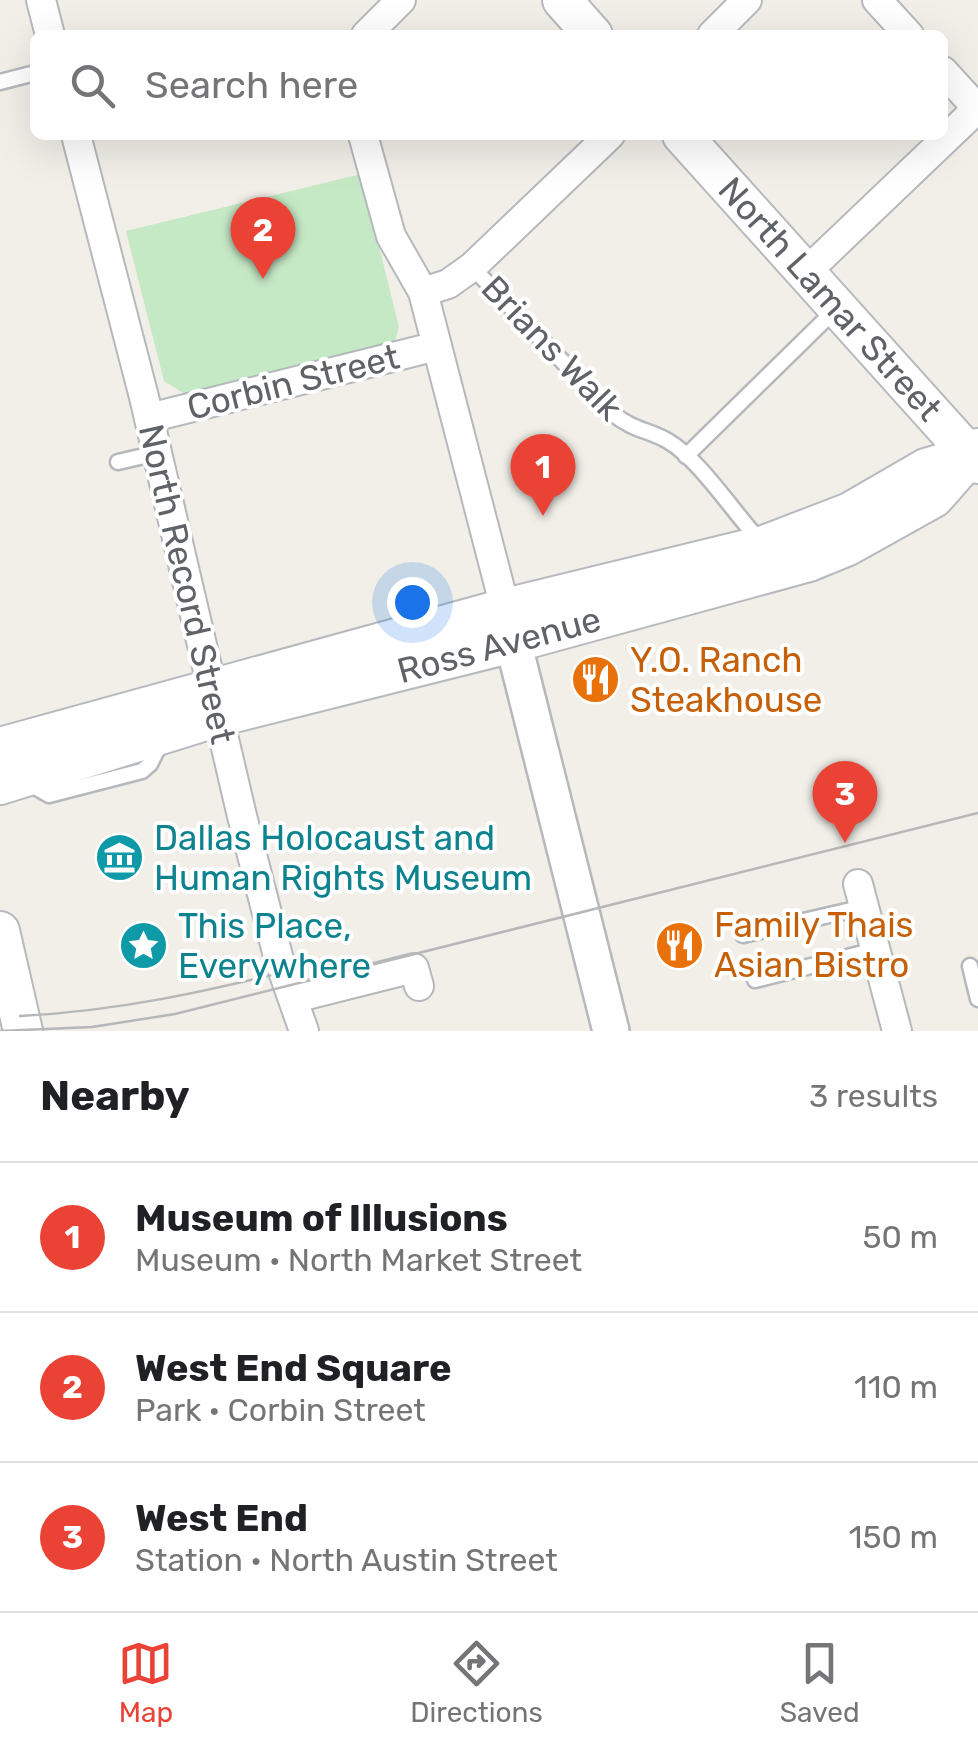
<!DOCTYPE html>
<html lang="en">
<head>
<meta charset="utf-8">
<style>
  :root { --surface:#fff; --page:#f6f6f6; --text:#202124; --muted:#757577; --line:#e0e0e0; --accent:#ea4335 }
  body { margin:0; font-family:Rubik,sans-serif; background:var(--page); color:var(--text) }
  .you { position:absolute; left:412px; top:602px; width:35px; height:35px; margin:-25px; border:8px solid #fff; border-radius:50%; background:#1a73e8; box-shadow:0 0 0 15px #1a73e833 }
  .badge { display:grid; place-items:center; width:65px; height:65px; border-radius:50%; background:var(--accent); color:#fff; font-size:32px; font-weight:700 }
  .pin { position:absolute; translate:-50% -82px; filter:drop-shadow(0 2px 5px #0008) }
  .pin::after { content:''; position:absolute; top:52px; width:35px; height:30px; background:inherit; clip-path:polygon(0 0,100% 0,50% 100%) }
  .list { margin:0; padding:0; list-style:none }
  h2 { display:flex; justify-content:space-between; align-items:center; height:130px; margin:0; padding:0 40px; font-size:42px }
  h2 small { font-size:32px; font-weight:400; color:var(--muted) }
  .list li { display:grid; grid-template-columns:65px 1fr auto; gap:30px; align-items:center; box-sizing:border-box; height:150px; padding:0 40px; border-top:2px solid var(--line) }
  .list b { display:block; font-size:38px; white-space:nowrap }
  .list p { margin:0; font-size:32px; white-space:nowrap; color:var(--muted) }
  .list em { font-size:32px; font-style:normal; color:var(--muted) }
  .icon { flex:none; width:55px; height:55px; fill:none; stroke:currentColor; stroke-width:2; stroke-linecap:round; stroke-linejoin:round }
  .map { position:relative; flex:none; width:978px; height:1031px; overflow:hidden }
  .search { position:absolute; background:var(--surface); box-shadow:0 10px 40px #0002; left:30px; right:30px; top:30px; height:110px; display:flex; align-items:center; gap:25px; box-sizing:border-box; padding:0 35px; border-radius:15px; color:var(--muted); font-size:38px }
  .sheet { height:580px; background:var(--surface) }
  nav { display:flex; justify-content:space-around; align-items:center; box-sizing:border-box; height:140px; border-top:2px solid var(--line); background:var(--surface); font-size:28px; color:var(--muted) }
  nav a { display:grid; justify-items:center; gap:5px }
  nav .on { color:var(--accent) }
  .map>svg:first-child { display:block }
  .green { fill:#c5e8c5 }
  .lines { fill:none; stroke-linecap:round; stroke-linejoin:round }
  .service-casing { stroke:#b5b8bc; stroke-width:19 }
  .minor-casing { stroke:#b5b8bc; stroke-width:32 }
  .tertiary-casing { stroke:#b5b8bc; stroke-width:40 }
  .secondary-casing { stroke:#b6babf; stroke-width:42 }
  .service { stroke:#fff; stroke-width:14 }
  .minor { stroke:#fff; stroke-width:28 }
  .tertiary { stroke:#fff; stroke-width:35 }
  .secondary { stroke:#fff; stroke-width:38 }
  .tram { stroke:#b6b7b8; stroke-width:2.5 }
  .labels { text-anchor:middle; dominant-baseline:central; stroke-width:8; stroke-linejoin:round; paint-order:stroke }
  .street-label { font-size:35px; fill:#5f6368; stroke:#fff }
  .food-label { font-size:35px; fill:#c56008; stroke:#fff; text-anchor:start }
  .culture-label { font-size:35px; fill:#0d838f; stroke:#fff; text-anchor:start }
</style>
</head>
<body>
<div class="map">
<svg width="978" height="1031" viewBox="0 0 978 1031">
  <rect width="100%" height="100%" fill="#f1efe8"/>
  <polygon class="green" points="361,174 399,327 394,344 188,396 164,381 126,231"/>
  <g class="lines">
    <defs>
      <g id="service">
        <polyline points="0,82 35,73"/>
        <path d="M472 267 612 413C634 431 647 429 668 441 699 459 734 513 760 541"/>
        <polyline points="686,456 836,309"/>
        <polyline points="118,462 157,453"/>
        <polyline points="26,782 49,795 142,771 150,764 161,742"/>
        <polyline points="743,935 864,907"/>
        <polyline points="970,966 978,999"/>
        <polyline points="755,980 875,950"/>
      </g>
      <g id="minor">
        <polyline points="41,0 50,35"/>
        <polyline points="877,0 909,35"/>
        <polyline points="366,35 401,0"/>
        <polyline points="712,35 747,0"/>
        <polyline points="943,71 977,108"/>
        <polyline points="76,135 144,397 242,816 279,960 304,1031"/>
        <polyline points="363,135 391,236 423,292 505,608"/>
        <polyline points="804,274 978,108"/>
        <polyline points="423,292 448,284 472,267 610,135"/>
        <polyline points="149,418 437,346"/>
        <polyline points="858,884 897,1031"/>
        <polyline points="295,998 414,968 419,986"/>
      </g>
      <polyline id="tertiary" points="506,614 611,1031"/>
      <g id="secondary">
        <polyline points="562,0 593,35"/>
        <polyline points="682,135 978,464"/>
        <polyline points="0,747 505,608 764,545 850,512 926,468 970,455"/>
        <polyline points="0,785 218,717 513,643 809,562 848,546 934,498 978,448"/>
        <polyline points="0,931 23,1031"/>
      </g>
    </defs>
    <use href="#service" class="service-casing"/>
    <use href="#minor" class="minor-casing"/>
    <use href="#tertiary" class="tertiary-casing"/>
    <use href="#secondary" class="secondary-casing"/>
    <use href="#service" class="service"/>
    <use href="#minor" class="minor"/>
    <use href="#tertiary" class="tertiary"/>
    <use href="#secondary" class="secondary"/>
    <g class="tram">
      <path d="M20 1016C118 1011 205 992 300 968"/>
      <polyline points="0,1031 92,1027 175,1014 978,813"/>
    </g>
  </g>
  <defs>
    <symbol id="restaurant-disc" viewBox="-11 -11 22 22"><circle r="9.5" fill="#e8710a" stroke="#fff"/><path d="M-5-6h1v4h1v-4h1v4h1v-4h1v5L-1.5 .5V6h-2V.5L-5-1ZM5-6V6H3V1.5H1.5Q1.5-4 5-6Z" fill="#fff"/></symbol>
    <symbol id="museum-disc" viewBox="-11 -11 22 22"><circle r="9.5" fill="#0f9aa8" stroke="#fff"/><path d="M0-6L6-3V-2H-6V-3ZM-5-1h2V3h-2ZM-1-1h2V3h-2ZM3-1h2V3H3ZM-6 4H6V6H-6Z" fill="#fff"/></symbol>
    <symbol id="sight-disc" viewBox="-11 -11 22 22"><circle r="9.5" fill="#0f9aa8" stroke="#fff"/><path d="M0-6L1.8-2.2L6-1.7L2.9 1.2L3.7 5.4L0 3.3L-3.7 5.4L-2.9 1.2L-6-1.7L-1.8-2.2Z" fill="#fff"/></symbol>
  </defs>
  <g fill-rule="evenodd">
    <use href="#restaurant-disc" x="568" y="652" width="55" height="55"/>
    <use href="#museum-disc" x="92" y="830" width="55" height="55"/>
    <use href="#restaurant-disc" x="652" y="918" width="55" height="55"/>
    <use href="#sight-disc" x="116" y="918" width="55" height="55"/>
  </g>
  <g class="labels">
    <g class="street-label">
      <text transform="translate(830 299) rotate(48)">North Lamar Street</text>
      <text transform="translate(552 348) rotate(46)">Brians Walk</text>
      <text transform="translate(293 382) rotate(-14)">Corbin Street</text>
      <text transform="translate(187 584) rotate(77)">North Record Street</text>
      <text transform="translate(499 645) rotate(-15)">Ross Avenue</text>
    </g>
    <g class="food-label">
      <text x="630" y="660">Y.O. Ranch<tspan x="630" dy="40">Steakhouse</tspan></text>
      <text x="714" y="925">Family Thais<tspan x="714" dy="40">Asian Bistro</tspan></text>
    </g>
    <g class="culture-label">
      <text x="154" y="838">Dallas Holocaust and<tspan x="154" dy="40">Human Rights Museum</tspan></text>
      <text x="178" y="926">This Place,<tspan x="178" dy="40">Everywhere</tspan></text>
    </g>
  </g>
</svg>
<div class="you"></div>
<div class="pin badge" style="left:543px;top:516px">1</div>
<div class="pin badge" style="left:263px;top:279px">2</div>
<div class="pin badge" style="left:845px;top:843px">3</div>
<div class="search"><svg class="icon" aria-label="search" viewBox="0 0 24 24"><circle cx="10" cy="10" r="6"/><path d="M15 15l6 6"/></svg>Search here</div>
</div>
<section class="sheet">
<h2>Nearby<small>3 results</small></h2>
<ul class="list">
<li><span class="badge">1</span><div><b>Museum of Illusions</b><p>Museum · North Market Street</p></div><em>50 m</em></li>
<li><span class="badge">2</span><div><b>West End Square</b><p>Park · Corbin Street</p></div><em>110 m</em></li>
<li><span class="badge">3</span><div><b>West End</b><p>Station · North Austin Street</p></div><em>150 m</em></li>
</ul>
</section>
<nav>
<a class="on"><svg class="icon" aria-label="map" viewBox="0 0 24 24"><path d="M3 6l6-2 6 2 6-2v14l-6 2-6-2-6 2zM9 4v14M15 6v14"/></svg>Map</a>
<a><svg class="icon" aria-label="directions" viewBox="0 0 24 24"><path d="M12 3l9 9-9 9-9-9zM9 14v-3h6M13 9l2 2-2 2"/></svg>Directions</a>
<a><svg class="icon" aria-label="saved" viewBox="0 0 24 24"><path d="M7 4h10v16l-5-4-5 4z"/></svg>Saved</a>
</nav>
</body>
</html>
